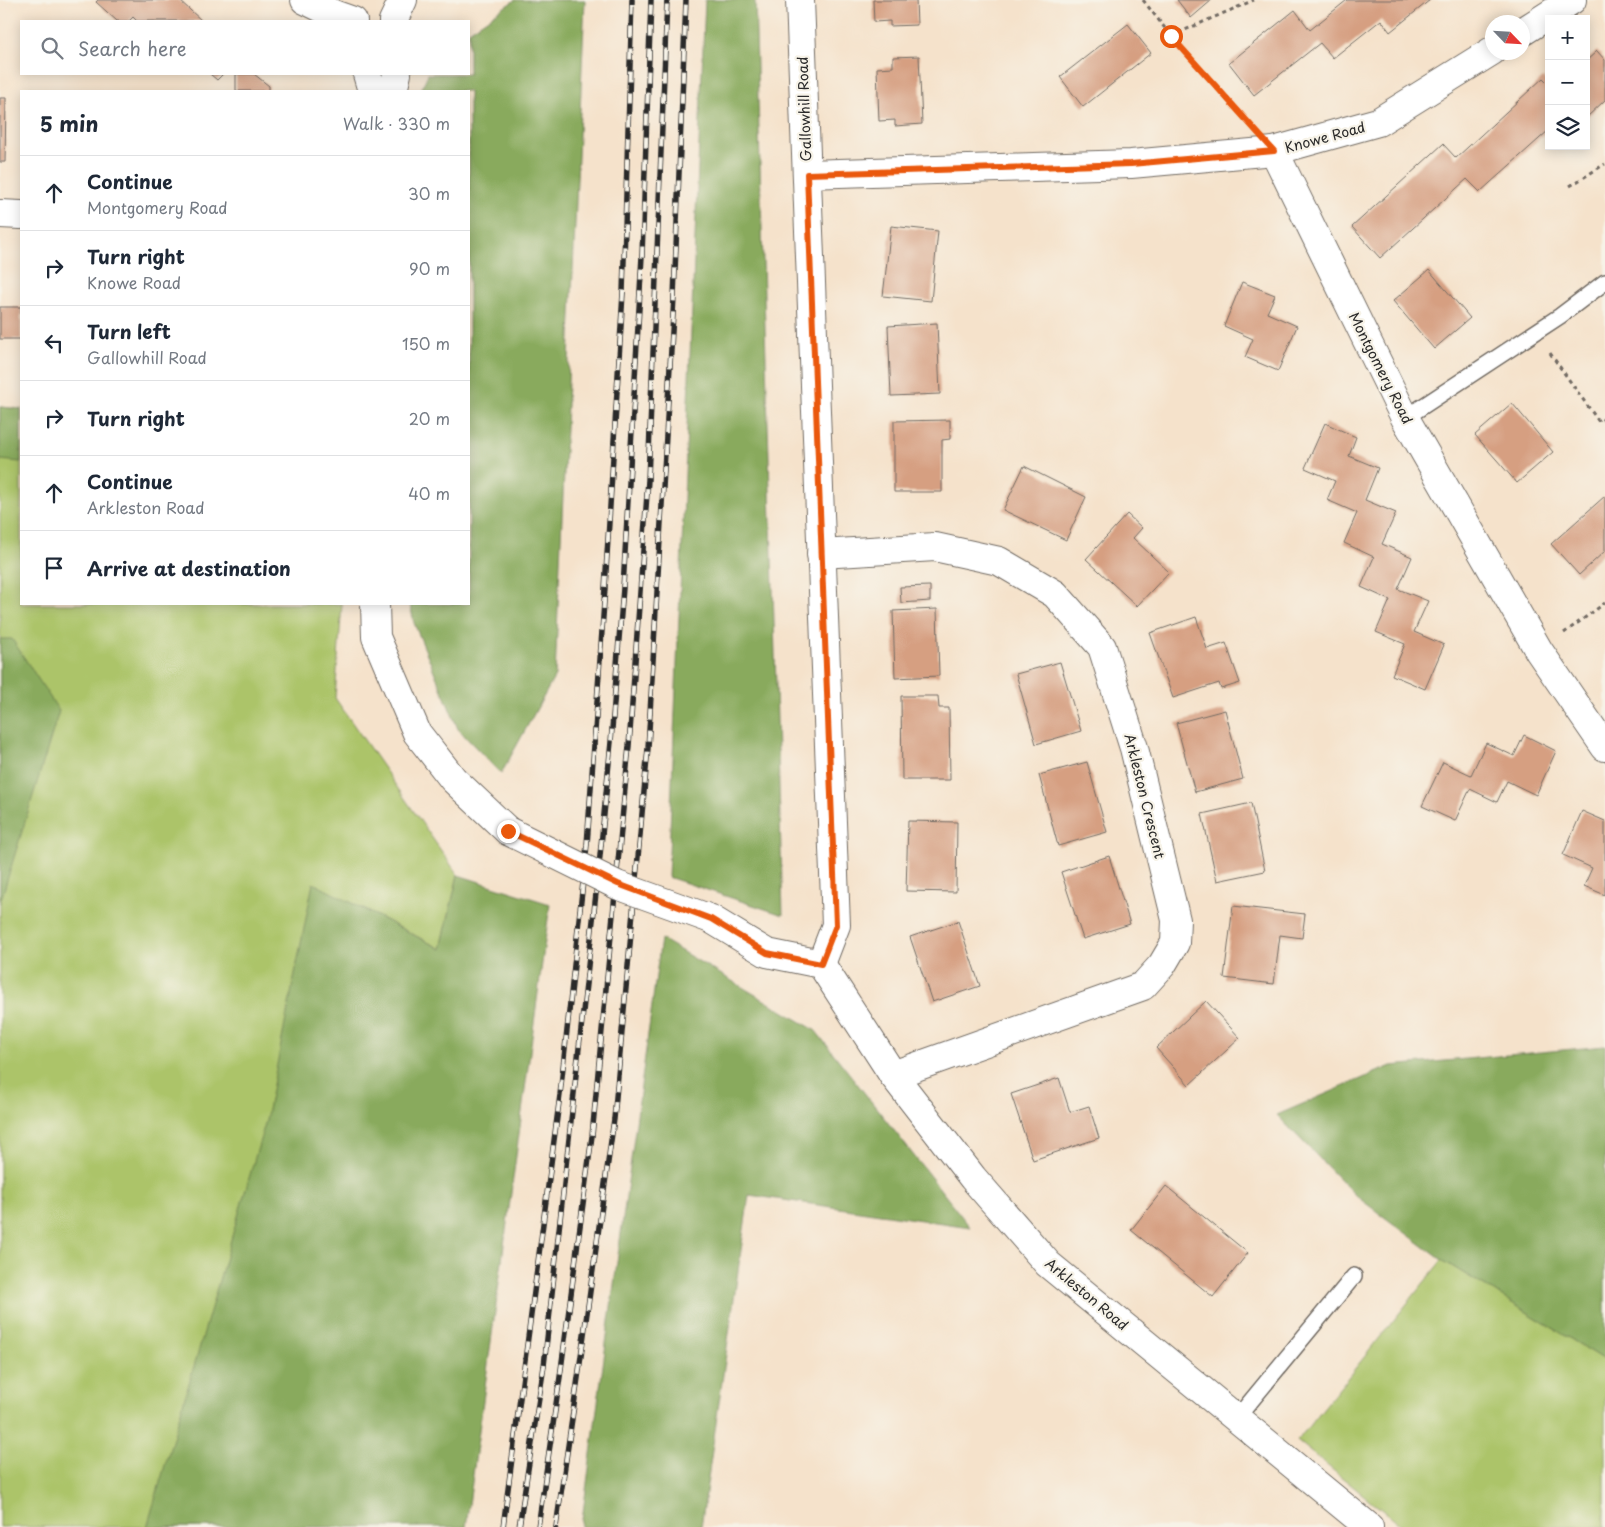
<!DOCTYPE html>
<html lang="en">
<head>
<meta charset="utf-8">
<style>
  :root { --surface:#fff; --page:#f6f6f7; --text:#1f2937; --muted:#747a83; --line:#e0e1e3 }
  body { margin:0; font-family:"Playpen Sans",sans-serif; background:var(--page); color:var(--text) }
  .controls { position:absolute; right:15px; top:15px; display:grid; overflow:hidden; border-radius:0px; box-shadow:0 2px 12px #0003 }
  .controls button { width:45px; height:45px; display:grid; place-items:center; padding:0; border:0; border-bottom:1px solid var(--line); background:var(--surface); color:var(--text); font:25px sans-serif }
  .compass { position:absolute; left:1485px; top:15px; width:45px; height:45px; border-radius:50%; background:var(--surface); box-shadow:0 2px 12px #0003; rotate:115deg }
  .stop { position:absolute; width:15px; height:15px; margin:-11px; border:4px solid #ea580c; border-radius:50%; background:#fff }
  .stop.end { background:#ea580c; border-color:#fff; box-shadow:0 1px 5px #0008 }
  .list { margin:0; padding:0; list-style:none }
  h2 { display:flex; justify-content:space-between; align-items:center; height:65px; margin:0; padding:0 20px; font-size:21px }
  h2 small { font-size:16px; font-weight:400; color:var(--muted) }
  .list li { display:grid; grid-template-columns:32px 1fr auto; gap:15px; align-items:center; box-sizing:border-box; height:75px; padding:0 20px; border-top:1px solid var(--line) }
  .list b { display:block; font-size:19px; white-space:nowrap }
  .list p { margin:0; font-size:16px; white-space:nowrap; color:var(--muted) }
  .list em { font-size:16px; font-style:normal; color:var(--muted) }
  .icon { flex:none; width:28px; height:28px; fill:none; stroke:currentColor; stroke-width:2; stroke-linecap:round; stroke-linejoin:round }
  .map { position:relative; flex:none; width:1605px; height:1527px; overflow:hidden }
  .search { position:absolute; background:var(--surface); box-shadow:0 2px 12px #0003; left:20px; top:20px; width:450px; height:55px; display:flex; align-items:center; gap:12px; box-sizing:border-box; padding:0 18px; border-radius:0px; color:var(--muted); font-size:19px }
  .panel { position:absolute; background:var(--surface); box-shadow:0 2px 12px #0003; left:20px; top:90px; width:450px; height:515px; border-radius:0px }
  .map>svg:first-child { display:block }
  .green { fill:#acc469; stroke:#6c784a }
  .forest { fill:#89aa5d; stroke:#5a6a44 }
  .building { fill:#d69f81 }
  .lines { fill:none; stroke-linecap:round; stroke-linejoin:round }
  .service-casing { stroke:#726b63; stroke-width:18 }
  .minor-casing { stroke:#726b63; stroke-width:30 }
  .tertiary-casing { stroke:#726b63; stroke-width:30 }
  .path { stroke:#726b63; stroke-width:3; stroke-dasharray:4 4; stroke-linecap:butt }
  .service { stroke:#fff; stroke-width:15 }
  .minor { stroke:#fff; stroke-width:28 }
  .tertiary { stroke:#fff; stroke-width:28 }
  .rail-casing { stroke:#2b2b2b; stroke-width:5.5 }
  .rail { stroke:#f7f3e8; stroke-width:4; stroke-dasharray:11; stroke-linecap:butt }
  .tertiary-bridge-casing { stroke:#726b63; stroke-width:30; stroke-linecap:butt }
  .tertiary-bridge { stroke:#fff; stroke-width:28 }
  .route { stroke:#ea580c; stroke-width:6 }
  .labels { text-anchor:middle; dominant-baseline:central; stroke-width:4.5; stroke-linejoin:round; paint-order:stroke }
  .street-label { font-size:14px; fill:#2b2b2b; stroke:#f7f3e8 }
</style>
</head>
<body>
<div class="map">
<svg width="1605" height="1527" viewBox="0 0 1605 1527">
  <rect width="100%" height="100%" fill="#f7f3e8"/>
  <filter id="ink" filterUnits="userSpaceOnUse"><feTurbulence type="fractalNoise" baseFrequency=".02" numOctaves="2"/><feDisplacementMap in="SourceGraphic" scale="10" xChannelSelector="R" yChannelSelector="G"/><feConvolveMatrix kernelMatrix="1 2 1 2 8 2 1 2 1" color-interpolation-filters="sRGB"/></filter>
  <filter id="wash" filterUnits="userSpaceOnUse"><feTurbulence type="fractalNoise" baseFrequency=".0096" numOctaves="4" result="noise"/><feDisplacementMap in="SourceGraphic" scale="20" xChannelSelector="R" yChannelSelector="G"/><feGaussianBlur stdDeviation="1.12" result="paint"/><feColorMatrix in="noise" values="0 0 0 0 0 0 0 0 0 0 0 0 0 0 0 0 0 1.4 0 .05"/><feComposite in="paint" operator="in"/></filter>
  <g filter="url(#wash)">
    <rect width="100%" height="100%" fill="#f5e2cb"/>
    <g class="green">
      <polygon points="0,407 21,409 21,604 342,604 335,698 458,875 441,949 348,901 219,1527 0,1527"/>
      <polygon points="1442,1260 1605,1360 1605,1527 1403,1527 1297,1441"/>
    </g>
    <g class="forest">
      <polygon points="515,0 585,0 555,676 501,774 458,729 414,623 410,604 469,604 469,91 420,91 428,74 469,74 469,31"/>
      <polygon points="705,0 755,0 783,915 668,877"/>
      <polygon points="0,407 21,409 21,462 0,460"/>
      <polygon points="0,639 12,639 59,711 0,903"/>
      <polygon points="458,875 550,904 466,1527 147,1527 266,1120 313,883 441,949"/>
      <polygon points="661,939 815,1030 970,1227 749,1195 701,1527 581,1527"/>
      <polygon points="1605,1046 1605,1360 1442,1260 1356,1196 1277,1115 1391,1066"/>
    </g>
    <g id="blocks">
      <g class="building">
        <polygon points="98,0 179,0 202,21 137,21 133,17 129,21 117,21 96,2"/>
        <polygon points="873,0 916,0 917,25 890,26 890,21 874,22"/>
        <polygon points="1177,0 1212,0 1191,18"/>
        <polygon points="1347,0 1430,0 1390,32 1381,20 1333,58 1320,43 1254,95 1229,63 1295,10 1310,30"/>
        <polygon points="1128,24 1151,53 1083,107 1060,77"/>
        <polygon points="1597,51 1605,60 1605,100 1586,118 1586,61"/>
        <polygon points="919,56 922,124 895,126 895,120 879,121 877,68 893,67 893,57"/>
        <polygon points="210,74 223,74 217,80"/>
        <polygon points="236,74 254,74 269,86 269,91 236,91"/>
        <polygon points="1543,78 1549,84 1549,130 1480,192 1467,179 1380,258 1352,227 1443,144 1456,158"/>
        <polygon points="0,98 6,98 5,162 0,162"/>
        <polygon points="891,226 938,231 931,301 883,296"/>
        <polygon points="1429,270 1470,318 1434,349 1393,301"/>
        <polygon points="1242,282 1275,295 1267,313 1297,326 1278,371 1245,357 1253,339 1224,326"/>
        <rect x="0" y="307" width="21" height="32"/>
        <polygon points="937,323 940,394 891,396 888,326"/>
        <polygon points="1512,403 1553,452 1517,483 1475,435"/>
        <polygon points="950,420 950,439 942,440 942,492 894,492 894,421"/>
        <polygon points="1325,423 1356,437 1349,456 1378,468 1365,500 1396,513 1382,544 1412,557 1398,589 1428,601 1414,632 1444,645 1425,689 1392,675 1405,644 1376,632 1390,600 1361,587 1374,557 1344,543 1357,513 1327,500 1335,481 1305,468"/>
        <polygon points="1024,466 1086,497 1066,540 1003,510"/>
        <polygon points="1605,496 1605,551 1579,575 1551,544"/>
        <polygon points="1127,514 1142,528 1133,538 1169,572 1137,606 1086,559"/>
        <polygon points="930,586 930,601 901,603 900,587"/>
        <polygon points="937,609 939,676 895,678 893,611"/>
        <polygon points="1196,617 1207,649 1226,643 1240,683 1221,689 1219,683 1173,698 1150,633"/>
        <polygon points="1060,662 1081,731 1036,744 1016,674"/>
        <polygon points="901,696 938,696 939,708 949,708 950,780 902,780"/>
        <polygon points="1225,710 1243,779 1195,792 1176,723"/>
        <polygon points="1524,735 1556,751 1536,795 1507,781 1497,802 1470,789 1455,821 1422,806 1443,762 1471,775 1486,743 1514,756"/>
        <polygon points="1087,762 1107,832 1058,846 1039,775"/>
        <polygon points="1251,803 1265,871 1217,881 1202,814"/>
        <polygon points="1582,811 1605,821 1605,895 1584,886 1592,868 1563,855"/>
        <polygon points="908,821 957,822 956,892 906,891"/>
        <polygon points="1109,856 1130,924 1083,939 1061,872"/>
        <polygon points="1233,906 1305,914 1302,938 1280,935 1274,984 1224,978"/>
        <polygon points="958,921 980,986 932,1002 910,937"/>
        <polygon points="1206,1001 1240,1038 1189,1085 1156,1048"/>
        <polygon points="1059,1078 1070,1112 1089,1106 1099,1138 1033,1160 1011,1094"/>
        <polygon points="1166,1186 1248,1253 1213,1297 1131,1230"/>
      </g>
    </g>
  </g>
  <g filter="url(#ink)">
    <use href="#blocks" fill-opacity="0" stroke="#726b63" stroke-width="1"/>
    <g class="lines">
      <defs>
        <g id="service">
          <polyline points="1405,418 1560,316 1605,282"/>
          <polyline points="1236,1419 1354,1276"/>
        </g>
        <g id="minor">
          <polyline points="800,0 836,925 821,964"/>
          <polyline points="393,21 403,0"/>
          <polyline points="1522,32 1572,0"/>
          <polyline points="1274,151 1405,418 1539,651 1605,747"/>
          <polyline points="807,174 1131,164 1274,151 1378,122 1492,51"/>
          <polyline points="0,214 21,215"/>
          <polyline points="821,554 935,547 999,561 1055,594 1102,647 1134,748 1176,920 1175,943 1162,965 1143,986 893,1075"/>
        </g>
        <g id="tertiary">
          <polyline points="305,0 336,15 353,21"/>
          <polyline points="367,74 372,91"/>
          <polyline points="393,91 397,74"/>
          <polyline points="375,604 376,637 417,733 453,779 508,831"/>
          <polyline points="711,919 767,953 821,964 893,1075 973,1178 1048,1264 1369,1527"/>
        </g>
      </defs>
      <use href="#service" class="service-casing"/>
      <use href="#minor" class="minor-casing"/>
      <use href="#tertiary" class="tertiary-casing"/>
      <g class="path">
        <polyline points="1143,0 1171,36 1247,121"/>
        <polyline points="1171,36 1254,0"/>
        <polyline points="1570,186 1605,164"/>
        <polyline points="1550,353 1599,422 1605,418"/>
        <polyline points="1564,633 1605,603"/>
      </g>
      <use href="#service" class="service"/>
      <use href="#minor" class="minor"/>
      <use href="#tertiary" class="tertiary"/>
      <defs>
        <g id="rail">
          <polyline points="503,1527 560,1095 587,845 605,588 623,293 632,0"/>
          <polyline points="519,1527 544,1366 599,866 611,742 623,588 642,256 651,0"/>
          <polyline points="538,1527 560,1377 592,1136 629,746 648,480 667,0"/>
          <polyline points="556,1527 577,1385 614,1119 648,748 674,297 686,0"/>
        </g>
      </defs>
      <use href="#rail" class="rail-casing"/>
      <use href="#rail" class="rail"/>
      <defs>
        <polyline id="tertiary-bridge" points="508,831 617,885 711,919"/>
      </defs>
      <use href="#tertiary-bridge" class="tertiary-bridge-casing"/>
      <use href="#tertiary-bridge" class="tertiary-bridge"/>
    </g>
  </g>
  <g class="lines" filter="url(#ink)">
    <polyline class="route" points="508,831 618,884 711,919 767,953 821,964 836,925 807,174 1131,164 1274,151 1171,36"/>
  </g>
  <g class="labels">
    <g class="street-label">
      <text transform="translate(804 109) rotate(-92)">Gallowhill Road</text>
      <text transform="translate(1325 137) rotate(-15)">Knowe Road</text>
      <text transform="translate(1381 368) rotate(63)">Montgomery Road</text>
      <text transform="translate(1145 796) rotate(76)">Arkleston Crescent</text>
      <text transform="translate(1087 1294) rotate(40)">Arkleston Road</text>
    </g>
  </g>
</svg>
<div class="controls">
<button>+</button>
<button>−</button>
<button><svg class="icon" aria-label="layers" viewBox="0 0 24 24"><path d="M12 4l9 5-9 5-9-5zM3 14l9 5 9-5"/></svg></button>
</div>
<svg class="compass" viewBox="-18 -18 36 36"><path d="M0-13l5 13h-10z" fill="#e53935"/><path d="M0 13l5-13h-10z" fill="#747a83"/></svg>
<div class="stop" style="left:1171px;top:36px"></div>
<div class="stop end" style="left:508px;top:831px"></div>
<div class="search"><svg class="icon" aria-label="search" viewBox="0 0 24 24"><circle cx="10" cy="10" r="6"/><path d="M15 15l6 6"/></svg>Search here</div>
<section class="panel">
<h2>5 min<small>Walk · 330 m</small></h2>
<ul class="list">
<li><svg class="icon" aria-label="ahead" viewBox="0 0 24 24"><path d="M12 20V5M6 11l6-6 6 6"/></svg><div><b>Continue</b><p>Montgomery Road</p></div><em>30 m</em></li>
<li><svg class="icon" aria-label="right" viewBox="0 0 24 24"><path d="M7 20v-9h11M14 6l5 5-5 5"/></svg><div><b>Turn right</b><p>Knowe Road</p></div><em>90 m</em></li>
<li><svg class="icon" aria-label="left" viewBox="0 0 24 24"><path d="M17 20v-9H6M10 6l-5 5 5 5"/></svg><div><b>Turn left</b><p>Gallowhill Road</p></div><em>150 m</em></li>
<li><svg class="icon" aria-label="right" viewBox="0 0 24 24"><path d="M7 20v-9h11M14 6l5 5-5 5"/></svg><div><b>Turn right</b></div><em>20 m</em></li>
<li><svg class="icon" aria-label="ahead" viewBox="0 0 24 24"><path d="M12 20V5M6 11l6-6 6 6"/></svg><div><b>Continue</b><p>Arkleston Road</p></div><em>40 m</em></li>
<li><svg class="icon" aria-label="arrive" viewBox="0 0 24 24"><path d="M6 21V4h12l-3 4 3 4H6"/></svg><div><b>Arrive at destination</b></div></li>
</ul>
</section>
</div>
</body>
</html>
